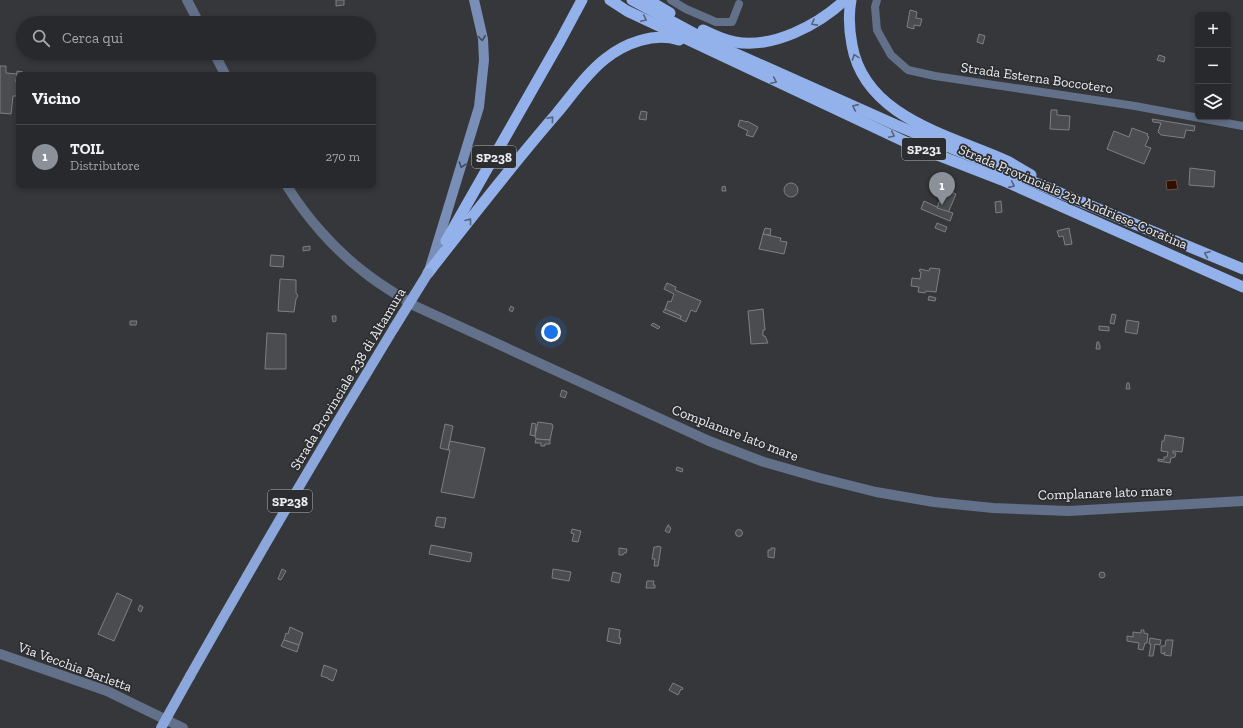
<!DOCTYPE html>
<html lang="it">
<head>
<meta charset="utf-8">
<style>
  :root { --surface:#28292c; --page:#343538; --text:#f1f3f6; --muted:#a5a6a9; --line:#444548; --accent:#8c9099 }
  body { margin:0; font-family:"Zilla Slab",serif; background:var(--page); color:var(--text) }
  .controls { position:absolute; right:12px; top:12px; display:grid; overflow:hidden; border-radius:6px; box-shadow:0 2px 6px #0003 }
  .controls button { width:36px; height:36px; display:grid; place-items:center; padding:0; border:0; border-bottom:1px solid var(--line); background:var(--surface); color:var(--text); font:20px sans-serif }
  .you { position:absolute; left:551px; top:332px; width:14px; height:14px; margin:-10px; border:3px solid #fff; border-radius:50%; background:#1a73e8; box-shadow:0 0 0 6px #1a73e833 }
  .badge { display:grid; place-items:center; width:26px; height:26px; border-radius:50%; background:var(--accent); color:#fff; font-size:13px; font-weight:700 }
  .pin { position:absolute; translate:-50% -33px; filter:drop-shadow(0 1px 2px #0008) }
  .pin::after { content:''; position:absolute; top:21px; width:14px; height:12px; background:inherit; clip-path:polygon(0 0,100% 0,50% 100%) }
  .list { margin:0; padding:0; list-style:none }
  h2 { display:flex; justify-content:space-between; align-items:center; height:52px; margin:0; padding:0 16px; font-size:17px }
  h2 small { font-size:13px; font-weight:400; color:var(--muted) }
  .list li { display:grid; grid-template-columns:26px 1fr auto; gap:12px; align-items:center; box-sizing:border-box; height:64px; padding:0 16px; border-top:1px solid var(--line) }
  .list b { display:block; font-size:15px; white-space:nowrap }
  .list p { margin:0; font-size:13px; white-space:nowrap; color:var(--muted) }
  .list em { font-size:13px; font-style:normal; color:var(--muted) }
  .icon { flex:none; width:22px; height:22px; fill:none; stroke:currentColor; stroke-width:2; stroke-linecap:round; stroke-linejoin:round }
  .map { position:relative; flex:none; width:1243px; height:728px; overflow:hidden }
  .search { position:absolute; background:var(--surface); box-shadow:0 2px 6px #0003; left:16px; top:16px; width:360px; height:44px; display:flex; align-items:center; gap:10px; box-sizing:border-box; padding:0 14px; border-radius:22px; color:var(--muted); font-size:15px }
  .panel { position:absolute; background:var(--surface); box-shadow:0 2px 6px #0003; left:16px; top:72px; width:360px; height:116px; border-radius:6px }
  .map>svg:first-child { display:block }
  .water { fill:#2f0f00; stroke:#685247 }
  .building { fill:#4b4c4f; stroke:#7d7f82 }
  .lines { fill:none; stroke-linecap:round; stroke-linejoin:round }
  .minor { stroke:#62708a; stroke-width:8 }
  .tertiary { stroke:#62708a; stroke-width:10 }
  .secondary { stroke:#798fb8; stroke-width:10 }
  .primary { stroke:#8ba7dc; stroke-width:10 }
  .trunk { stroke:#93b2ec; stroke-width:11 }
  .primary-bridge { stroke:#8ba7dc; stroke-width:10 }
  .oneway { stroke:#55627b }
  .oneway2 { stroke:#434a59 }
  .labels { text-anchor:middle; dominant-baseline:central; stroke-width:3.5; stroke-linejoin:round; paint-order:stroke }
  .shield { fill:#2c2d30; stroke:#b2b3b5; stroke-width:1 }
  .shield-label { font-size:13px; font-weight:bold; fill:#ecedee }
  .street-label { font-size:14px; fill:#ecedee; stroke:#2c2d30 }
</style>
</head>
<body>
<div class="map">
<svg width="1243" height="728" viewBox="0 0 1243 728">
  <rect width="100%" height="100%" fill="#36373a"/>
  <polygon class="water" points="1176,180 1178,189 1167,190 1166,181"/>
  <g class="building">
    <polygon points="336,0 344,0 344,5 336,6"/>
    <polygon points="910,10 917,12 916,18 922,19 920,26 914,25 914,29 907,27"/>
    <polygon points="979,34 985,36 983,44 977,42"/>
    <polygon points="1159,55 1165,57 1164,62 1157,60"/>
    <polygon points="0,66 6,66 6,73 17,74 16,82 18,82 18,96 13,96 11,114 0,113"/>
    <polygon points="17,71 23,72 23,74 18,74 18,82 16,82"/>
    <polygon points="1051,110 1057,110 1057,115 1070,116 1069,130 1050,129"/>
    <polygon points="641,111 647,112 646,120 639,119"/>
    <polygon points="1152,119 1195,126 1194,131 1186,130 1184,138 1161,135 1158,132 1161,123 1153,122"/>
    <polygon points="740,120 747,122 747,121 758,127 753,137 746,135 748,131 738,126"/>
    <polygon points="1132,128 1148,134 1147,136 1149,137 1145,146 1151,148 1144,164 1107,149 1114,131 1129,137"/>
    <polygon points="1190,168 1215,171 1214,187 1189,185"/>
    <circle cx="791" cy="190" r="7"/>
    <polygon points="725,186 726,191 722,191 722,187"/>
    <polygon points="944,189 956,194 948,213 937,208"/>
    <polygon points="924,201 937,207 937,208 953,213 950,221 921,209"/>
    <polygon points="1001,201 1002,212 996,213 995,202"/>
    <polygon points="937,223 947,227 945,232 935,228"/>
    <polygon points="765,228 771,229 770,235 763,234"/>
    <polygon points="1069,228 1072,244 1065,245 1063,236 1059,237 1057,231"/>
    <polygon points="763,234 781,238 780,241 787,242 784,254 759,249"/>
    <polygon points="310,246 310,250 303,251 303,247"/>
    <polygon points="271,255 284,256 283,267 270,266"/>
    <polygon points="930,268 940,269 936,292 926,291 925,293 918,292 919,287 911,286 912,278 920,279 921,272 919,271 920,269 929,271"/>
    <polygon points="280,279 296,280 296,293 297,294 298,296 296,299 294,312 278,311"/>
    <polygon points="667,283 676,287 675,290 701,301 696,312 691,310 686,322 680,319 681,316 665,309 668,301 671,302 674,294 664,289"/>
    <polygon points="929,296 936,298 935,301 928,300"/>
    <polygon points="511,306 514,308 512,312 509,310"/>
    <polygon points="665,309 681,316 680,319 663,312"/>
    <polygon points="763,309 765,330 763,330 763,336 765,336 768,343 751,344 748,311"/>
    <polygon points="1112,314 1116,315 1114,324 1110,323"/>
    <polygon points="332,316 336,316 336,321 333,322"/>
    <polygon points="1127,320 1139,322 1137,334 1125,332"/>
    <polygon points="130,321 137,321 136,325 130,325"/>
    <polygon points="653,323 660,327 658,329 651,325"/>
    <polygon points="1099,326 1109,327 1109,331 1099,330"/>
    <polygon points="267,333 286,334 286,369 265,369"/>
    <polygon points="1097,342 1099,342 1099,345 1100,345 1100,349 1096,349"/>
    <polygon points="1127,383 1129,383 1130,389 1126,389"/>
    <polygon points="562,390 567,392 565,398 560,396"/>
    <polygon points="538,422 552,424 553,426 550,440 536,439 535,436"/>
    <polygon points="532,423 536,424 535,436 530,435"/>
    <polygon points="445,424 453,426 448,450 440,448"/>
    <polygon points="1165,435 1184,438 1182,452 1173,451 1173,453 1176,453 1175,457 1171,458 1170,463 1158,461 1158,459 1164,460 1164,457 1167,457 1168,452 1161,451 1162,441 1164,441"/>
    <polygon points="536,439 550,440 550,444 545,444 545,446 541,446 541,443 535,443"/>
    <polygon points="450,441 485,448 474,498 441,492 450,450 448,450"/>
    <polygon points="677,467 683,469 682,472 676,470"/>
    <polygon points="437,517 446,518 444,528 435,526"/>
    <polygon points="668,525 669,525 669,527 671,528 669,533 665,531"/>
    <polygon points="572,529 581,531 578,542 572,541 574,534 571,533"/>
    <circle cx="739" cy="533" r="3.5"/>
    <polygon points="431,545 472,553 470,562 429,554"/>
    <polygon points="657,546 661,547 658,566 654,566 655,559 652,559 654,547 657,547"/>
    <polygon points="619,548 627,549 626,553 624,553 623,555 619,555"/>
    <polygon points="771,548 775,548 774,558 768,557 768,550 771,550"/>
    <polygon points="282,569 286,571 281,580 278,579"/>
    <polygon points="553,569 571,572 569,581 552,578"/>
    <circle cx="1102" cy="575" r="3"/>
    <polygon points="613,572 621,574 619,583 611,581"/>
    <polygon points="647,581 654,581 653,585 655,585 655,588 646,588"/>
    <polygon points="117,593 132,600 114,641 98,634"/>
    <polygon points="140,605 143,607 141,612 138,610"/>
    <polygon points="290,627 303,633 299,645 284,640 286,633 288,634"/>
    <polygon points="609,628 620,630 619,638 621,638 620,644 607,641"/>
    <polygon points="1141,630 1144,630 1144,633 1148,634 1147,643 1145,643 1143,650 1138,649 1139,643 1127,641 1127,636 1133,637 1133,632 1141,633"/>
    <polygon points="1150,638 1161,640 1160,645 1155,644 1153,656 1149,656 1151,644 1149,644"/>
    <polygon points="284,640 299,645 297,652 281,646"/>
    <polygon points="1166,640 1173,640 1171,656 1164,655 1165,652 1163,654 1161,653 1161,646 1165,646"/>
    <polygon points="324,665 337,670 333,681 328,679 328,678 321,676"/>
    <polygon points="673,683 683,688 682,690 681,689 678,695 669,690"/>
  </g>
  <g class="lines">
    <g class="minor">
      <polyline points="671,0 686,9 716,22 732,22 739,4"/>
      <polyline points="877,0 875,7 877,30 891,55 908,70 935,76 1135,106 1243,126"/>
    </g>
    <g class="tertiary">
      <polyline points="187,0 199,23"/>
      <polyline points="214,53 225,74"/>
      <path d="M287 186C306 217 335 250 364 272 380 285 398 295 415 306L709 441 764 462 820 478 876 492 934 502 993 508 1069 511 1243 501"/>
      <polyline points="0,654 107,691 183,728"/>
    </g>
    <polyline class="secondary" points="429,271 479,107 484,60 483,39 474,0"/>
    <path class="primary" d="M190 676C256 559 324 443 394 328"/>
    <g class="trunk">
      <polyline points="610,0 627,11 912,145 1002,180 1243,287"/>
      <polyline points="632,0 714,44 896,125 1243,269"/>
      <polyline points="648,0 670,13"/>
      <path d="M851 0C848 16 849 29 852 45 865 118 950 135 1007 161 1015 165 1023 171 1031 175"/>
      <path d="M703 30C713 35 724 40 735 42 773 49 818 25 845 0"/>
      <polyline points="446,241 560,41 582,0"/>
      <path d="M428 273C470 219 512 165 557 113 572 95 587 73 605 59 625 43 654 32 679 40"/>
    </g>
    <g class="primary-bridge">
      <polyline points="394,328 428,273"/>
      <polyline points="161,728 190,676"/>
    </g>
  </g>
  <defs><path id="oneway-chevron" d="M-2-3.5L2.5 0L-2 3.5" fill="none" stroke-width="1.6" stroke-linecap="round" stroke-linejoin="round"/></defs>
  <g class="oneway">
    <use href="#oneway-chevron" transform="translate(644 19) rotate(25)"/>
    <use href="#oneway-chevron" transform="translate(814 23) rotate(151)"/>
    <use href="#oneway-chevron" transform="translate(855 57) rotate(-110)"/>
    <use href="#oneway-chevron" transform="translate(774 81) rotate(25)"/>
    <use href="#oneway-chevron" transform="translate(855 107) rotate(-156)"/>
    <use href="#oneway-chevron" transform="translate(551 119) rotate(-49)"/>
    <use href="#oneway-chevron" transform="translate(892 135) rotate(25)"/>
    <use href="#oneway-chevron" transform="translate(1012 185) rotate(24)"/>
    <use href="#oneway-chevron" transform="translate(469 221) rotate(-52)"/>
    <use href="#oneway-chevron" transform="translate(1207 254) rotate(-157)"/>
  </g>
  <g class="oneway2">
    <use href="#oneway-chevron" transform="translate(482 38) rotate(83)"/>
    <use href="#oneway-chevron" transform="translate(462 165) rotate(107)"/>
  </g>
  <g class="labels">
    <g class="shield">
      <rect x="902" y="138" width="44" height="22" rx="3"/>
      <rect x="472" y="146" width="44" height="22" rx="3"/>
      <rect x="268" y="490" width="44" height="22" rx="3"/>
    </g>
    <g class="shield-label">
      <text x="924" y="149">SP231</text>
      <text x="494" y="157">SP238</text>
      <text x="290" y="501">SP238</text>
    </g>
    <g class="street-label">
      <text transform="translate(1037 78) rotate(8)">Strada Esterna Boccotero</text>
      <text transform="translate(1073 197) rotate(23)">Strada Provinciale 231 Andriese-Coratina</text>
      <text transform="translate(348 379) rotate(-59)">Strada Provinciale 238 di Altamura</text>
      <text transform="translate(735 433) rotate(21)">Complanare lato mare</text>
      <text transform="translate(1105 493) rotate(-2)">Complanare lato mare</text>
      <text transform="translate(75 667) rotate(20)">Via Vecchia Barletta</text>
    </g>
  </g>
</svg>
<div class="controls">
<button>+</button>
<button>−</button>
<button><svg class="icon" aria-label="layers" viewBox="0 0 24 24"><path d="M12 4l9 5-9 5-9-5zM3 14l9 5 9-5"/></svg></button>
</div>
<div class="you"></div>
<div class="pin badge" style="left:942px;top:205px">1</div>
<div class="search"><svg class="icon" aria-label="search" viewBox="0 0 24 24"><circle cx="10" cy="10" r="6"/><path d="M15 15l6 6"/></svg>Cerca qui</div>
<section class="panel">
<h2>Vicino<small></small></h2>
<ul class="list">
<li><span class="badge">1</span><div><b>TOIL</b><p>Distributore</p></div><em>270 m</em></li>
</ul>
</section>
</div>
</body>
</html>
